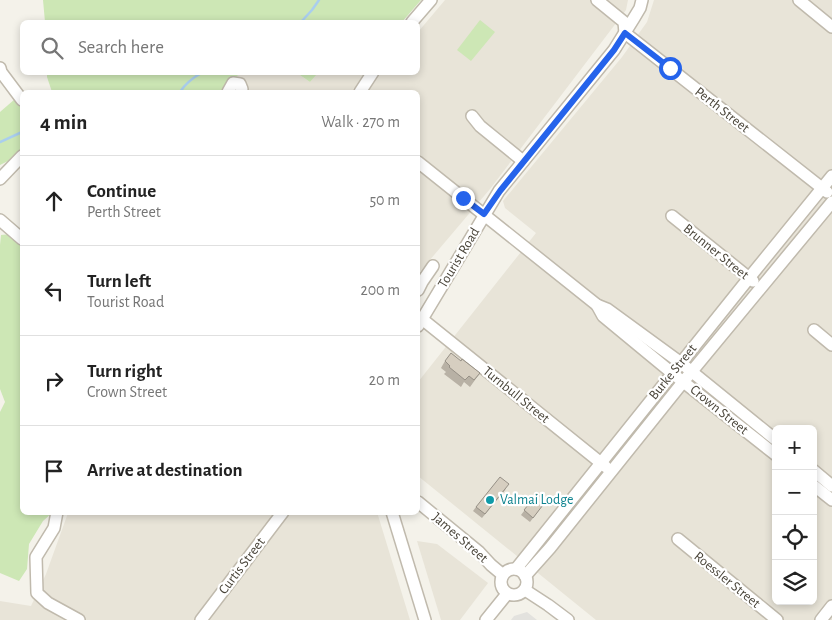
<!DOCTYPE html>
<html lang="en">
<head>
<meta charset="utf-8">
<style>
  :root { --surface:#fff; --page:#f2f2f2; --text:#222; --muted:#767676; --line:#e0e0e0 }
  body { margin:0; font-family:"Alegreya Sans",sans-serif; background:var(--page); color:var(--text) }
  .controls { position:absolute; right:15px; bottom:15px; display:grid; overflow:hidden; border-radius:8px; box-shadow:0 2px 8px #0003 }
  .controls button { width:45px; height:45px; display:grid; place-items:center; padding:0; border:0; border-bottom:1px solid var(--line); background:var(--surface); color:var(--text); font:25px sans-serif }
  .stop { position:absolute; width:15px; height:15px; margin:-11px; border:4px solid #2563eb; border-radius:50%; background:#fff }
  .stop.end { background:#2563eb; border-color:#fff; box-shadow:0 1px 5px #0008 }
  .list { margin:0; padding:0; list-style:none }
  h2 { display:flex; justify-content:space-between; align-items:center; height:65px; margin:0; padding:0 20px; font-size:21px }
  h2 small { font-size:16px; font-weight:400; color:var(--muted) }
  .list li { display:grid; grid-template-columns:32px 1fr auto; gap:15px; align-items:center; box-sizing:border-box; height:90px; padding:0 20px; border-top:1px solid var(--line) }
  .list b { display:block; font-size:19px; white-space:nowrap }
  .list p { margin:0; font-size:16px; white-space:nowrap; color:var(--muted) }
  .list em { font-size:16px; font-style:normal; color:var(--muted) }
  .icon { flex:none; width:28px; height:28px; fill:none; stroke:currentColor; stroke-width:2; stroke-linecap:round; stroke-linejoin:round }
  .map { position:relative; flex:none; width:832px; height:620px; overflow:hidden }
  .search { position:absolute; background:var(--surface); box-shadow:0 2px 8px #0003; left:20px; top:20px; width:400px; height:55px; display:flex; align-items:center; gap:12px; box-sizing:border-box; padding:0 18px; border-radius:8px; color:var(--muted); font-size:19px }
  .panel { position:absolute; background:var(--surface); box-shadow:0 2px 8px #0003; left:20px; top:90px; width:400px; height:425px; border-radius:8px }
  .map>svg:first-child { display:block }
  .residential { fill:#e8e4d8; fill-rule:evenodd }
  .green { fill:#cde7b5 }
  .parking { fill:#e3e2de }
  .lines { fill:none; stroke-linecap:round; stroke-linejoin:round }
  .stream { stroke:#a9ceee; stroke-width:2.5 }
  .minor-casing { stroke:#c0baad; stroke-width:14 }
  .minor { stroke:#fff; stroke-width:11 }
  .wall { fill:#b8b1a5 }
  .building { fill:#d6cec0; stroke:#969086 }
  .route { stroke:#2563eb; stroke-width:6 }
  .culture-dot { fill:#0f9aa8; stroke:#fff; stroke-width:2 }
  .labels { text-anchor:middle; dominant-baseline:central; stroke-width:4.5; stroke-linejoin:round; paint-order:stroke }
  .street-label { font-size:14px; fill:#484338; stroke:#fff }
  .culture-label { font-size:14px; fill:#0d838f; stroke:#fff; text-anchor:start }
</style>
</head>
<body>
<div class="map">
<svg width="832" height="620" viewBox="0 0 832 620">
  <rect width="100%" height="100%" fill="#f4f2ea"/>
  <g class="residential">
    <polygon points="445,0 628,0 626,10 490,189 418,274 418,92 179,92 222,92 240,73 297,73 310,82 318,73 418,72 418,32"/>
    <path d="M654 0H832V620H596L418 476V382L536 233 505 208 503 201 622 57 647 22ZM776 429H813V601H776Z"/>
    <polygon points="377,512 410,620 0,620 0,601 31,606 46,574 68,513"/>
    <polygon points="417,541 437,544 488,583 460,620 441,620"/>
  </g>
  <g class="green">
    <polygon points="43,0 421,0 402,22 45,22"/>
    <polygon points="480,20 495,32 471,61 457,50"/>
    <polygon points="47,72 240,73 222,92 52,92 47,77"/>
    <polygon points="297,73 318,73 310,82"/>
    <polygon points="15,99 22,109 22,151 14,158 0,165 0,112"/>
    <polygon points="22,233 22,512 52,513 43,521 29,544 27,569 19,581 0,573 0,412 5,402 0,389 0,245 1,235"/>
  </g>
  <polygon class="parking" points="527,612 537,620 511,620 514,616"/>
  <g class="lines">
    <g class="stream">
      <polyline points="301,22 312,10 319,0"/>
      <path d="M180 92C185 84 194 77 203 72"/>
      <polyline points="0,142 22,132"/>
    </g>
    <defs>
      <g id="minor">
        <polyline points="597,0 624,22 625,33 827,192"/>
        <polyline points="799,0 832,27"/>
        <polyline points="412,22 431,0"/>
        <polyline points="0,68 1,72 22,100"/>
        <polyline points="228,92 233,83 240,84 242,89 241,92"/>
        <polyline points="360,92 373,72"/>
        <polyline points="472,116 480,126 523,161"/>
        <polyline points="418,162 597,305 607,309 681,363 776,440"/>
        <polyline points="0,179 22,156"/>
        <polyline points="672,216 753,281"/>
        <polyline points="0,220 22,239"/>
        <polyline points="418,290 422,282 433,266"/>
        <polyline points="597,305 603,316 672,373 776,455"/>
        <polyline points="422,319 606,467"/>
        <polyline points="418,326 499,191 614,50 634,18 640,8 642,0"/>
        <polyline points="814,330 832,345"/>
        <polyline points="813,470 832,486"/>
        <polyline points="813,485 832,500"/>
        <polyline points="418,502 479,552 491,565 503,575"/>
        <polyline points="57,512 54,528 36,557 37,593 48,603 79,620"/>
        <polyline points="392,512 425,620"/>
        <polyline points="678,539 777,620"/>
        <circle cx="514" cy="582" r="13"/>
        <polyline points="516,569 749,278 832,176"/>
        <polyline points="525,576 550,548 683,382 832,202"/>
        <polyline points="525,590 548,605 568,620"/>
        <polyline points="201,620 283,512"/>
        <polyline points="486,620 507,594"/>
        <polyline points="821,620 832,606"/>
      </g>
    </defs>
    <use href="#minor" class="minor-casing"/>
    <use href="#minor" class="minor"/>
  </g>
  <g class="wall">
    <polygon points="445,361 461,361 480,373 470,387 464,382 461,387 444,374 446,372 441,368"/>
    <polygon points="506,489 482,518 473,511 476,507"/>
    <polygon points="537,494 546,501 530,522 521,515"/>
  </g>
  <g class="building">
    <polygon points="451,353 461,361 462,359 480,373 474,380 469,376 465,380 449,367 450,366 445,361"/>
    <polygon points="500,477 509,484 485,514 476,507"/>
    <polygon points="537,494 546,501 533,518 524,510"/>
  </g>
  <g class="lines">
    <polyline class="route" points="463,198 484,214 500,191 614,50 625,33 670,68"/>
  </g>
  <circle class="culture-dot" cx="490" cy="500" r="5"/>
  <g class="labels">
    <g class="street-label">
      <text transform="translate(722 110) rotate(38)">Perth Street</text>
      <text transform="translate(716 252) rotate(39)">Brunner Street</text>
      <text transform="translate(459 258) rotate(-59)">Tourist Road</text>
      <text transform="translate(673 372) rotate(-51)">Burke Street</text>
      <text transform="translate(516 395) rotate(39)">Turnbull Street</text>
      <text transform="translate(719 410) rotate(39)">Crown Street</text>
      <text transform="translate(460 538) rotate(41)">James Street</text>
      <text transform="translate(242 566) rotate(-53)">Curtis Street</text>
      <text transform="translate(727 580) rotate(39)">Roessler Street</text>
    </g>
    <g class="culture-label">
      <text x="500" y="500">Valmai Lodge</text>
    </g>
  </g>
</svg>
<div class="controls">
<button>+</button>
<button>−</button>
<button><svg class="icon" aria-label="locate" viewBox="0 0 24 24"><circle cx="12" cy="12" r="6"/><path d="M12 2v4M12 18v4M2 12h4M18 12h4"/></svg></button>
<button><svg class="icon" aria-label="layers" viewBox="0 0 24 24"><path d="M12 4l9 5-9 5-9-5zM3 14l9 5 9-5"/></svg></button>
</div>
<div class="stop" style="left:670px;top:68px"></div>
<div class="stop end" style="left:463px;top:198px"></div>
<div class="search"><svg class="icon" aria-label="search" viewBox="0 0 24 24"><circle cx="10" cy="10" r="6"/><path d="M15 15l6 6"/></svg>Search here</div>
<section class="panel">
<h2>4 min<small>Walk · 270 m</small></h2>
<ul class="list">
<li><svg class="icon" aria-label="ahead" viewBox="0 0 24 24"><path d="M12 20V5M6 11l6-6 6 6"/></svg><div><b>Continue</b><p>Perth Street</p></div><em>50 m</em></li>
<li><svg class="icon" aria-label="left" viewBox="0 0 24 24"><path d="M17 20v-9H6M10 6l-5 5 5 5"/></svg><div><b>Turn left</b><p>Tourist Road</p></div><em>200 m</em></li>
<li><svg class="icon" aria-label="right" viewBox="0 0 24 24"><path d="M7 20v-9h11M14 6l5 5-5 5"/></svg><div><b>Turn right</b><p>Crown Street</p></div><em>20 m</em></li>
<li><svg class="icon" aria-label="arrive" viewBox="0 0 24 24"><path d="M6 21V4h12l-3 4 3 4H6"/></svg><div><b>Arrive at destination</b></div></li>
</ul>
</section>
</div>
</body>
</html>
